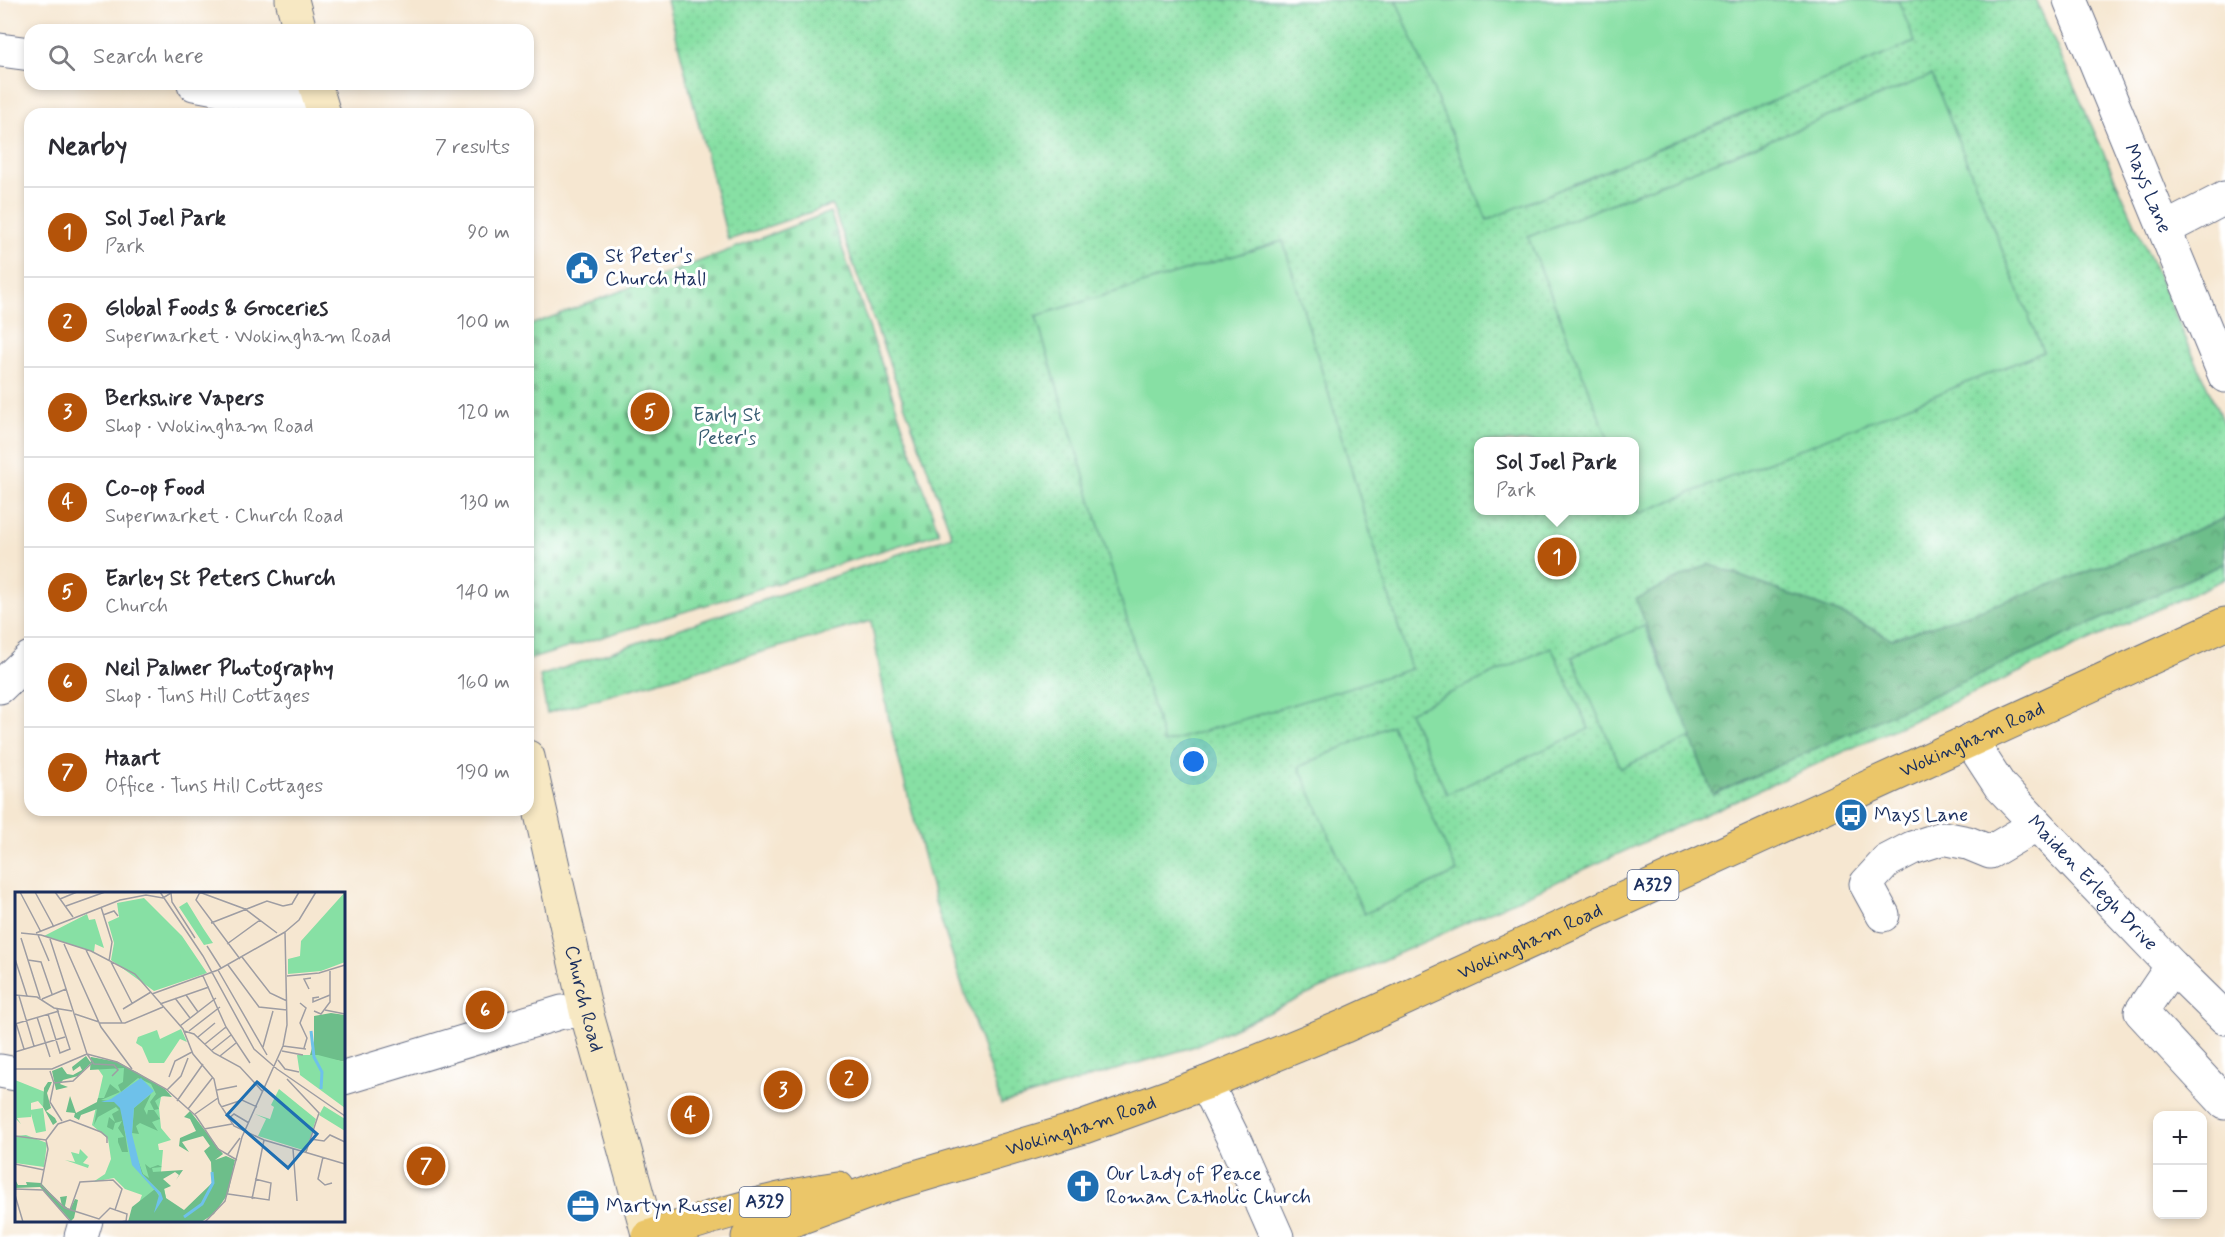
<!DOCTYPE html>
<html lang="en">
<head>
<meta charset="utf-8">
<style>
  :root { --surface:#fff; --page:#f7f7f7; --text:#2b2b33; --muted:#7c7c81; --line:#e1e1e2; --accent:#b45309 }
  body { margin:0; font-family:Mynerve,sans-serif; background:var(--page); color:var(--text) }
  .controls { position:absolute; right:18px; bottom:18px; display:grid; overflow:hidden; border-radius:12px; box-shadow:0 3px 9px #0003 }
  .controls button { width:54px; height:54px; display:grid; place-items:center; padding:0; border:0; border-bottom:2px solid var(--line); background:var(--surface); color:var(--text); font:30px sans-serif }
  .you { position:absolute; left:1194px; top:762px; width:21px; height:21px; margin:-15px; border:4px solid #fff; border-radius:50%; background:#1a73e8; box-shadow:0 0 0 9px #1a73e833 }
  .badge { display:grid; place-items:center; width:39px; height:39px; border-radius:50%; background:var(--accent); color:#fff; font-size:20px; font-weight:700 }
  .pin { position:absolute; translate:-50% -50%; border:3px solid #fff; box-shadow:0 2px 6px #0006 }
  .popup { position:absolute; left:1474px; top:437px; width:165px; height:78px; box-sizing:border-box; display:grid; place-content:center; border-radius:12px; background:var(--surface); filter:drop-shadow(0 2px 4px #0005); font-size:20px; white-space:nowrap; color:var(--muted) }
  .popup b { font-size:22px; color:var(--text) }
  .popup::after { content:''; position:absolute; left:50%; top:100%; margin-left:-12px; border:12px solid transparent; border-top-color:var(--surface) }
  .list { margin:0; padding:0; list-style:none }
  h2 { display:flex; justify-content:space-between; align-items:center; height:78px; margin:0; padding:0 24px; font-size:26px }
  h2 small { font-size:20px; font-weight:400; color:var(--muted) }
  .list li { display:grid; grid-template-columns:39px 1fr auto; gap:18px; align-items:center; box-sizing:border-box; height:90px; padding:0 24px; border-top:2px solid var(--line) }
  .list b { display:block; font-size:22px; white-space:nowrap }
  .list p { margin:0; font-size:20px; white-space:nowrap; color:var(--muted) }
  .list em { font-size:20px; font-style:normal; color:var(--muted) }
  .icon { flex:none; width:33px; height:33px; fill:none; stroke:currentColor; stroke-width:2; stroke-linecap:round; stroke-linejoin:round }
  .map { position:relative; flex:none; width:2225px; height:1237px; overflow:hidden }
  .search { position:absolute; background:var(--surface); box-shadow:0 3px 9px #0003; left:24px; top:24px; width:510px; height:66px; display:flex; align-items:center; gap:15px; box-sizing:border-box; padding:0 21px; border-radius:18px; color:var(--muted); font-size:22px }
  .panel { position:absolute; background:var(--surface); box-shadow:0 3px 9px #0003; left:24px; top:108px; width:510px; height:708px; border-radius:18px }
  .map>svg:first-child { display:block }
  .grass { fill:url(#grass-dots); stroke:#518881; stroke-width:1.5; fill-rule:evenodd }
  .forest { fill:url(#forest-crowns); stroke:#447674; stroke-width:1.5 }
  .cemetery { fill:url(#cemetery-stones); stroke:#518881; stroke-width:1.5 }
  .pitch { fill:#87e0a4; stroke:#518881; stroke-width:1.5 }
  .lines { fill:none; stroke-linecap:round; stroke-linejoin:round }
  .minor-casing { stroke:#686f86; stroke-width:35 }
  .secondary-casing { stroke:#686f86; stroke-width:35 }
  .primary-casing { stroke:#686f86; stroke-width:35 }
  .minor { stroke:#fff; stroke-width:33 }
  .secondary { stroke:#f7e8c3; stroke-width:33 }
  .primary { stroke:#ebc669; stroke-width:33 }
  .labels { text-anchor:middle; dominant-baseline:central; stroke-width:6; stroke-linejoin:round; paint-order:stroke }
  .shield { fill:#fff; stroke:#5f6d8e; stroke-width:1.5 }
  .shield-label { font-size:18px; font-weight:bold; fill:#1b2f5e }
  .street-label { font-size:20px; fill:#1b2f5e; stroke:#fff }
  .poi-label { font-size:20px; fill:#1b2f5e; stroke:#fff; text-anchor:start }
  .park-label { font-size:20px; fill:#365b70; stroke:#fff }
  .inset-river { fill:none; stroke:#6ec1ea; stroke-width:3 }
  .inset-road { fill:none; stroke:#9e9da3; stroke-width:1.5 }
  .view { fill:#1f6fb2; fill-opacity:0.15; stroke:#1f6fb2; stroke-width:3 }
  .inset-edge { fill:none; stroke:#1b2f5e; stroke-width:3 }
</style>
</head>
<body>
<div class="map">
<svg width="2225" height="1237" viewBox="0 0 2225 1237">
  <defs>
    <pattern id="grass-dots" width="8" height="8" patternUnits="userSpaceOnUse" patternTransform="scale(1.5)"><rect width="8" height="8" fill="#87e0a4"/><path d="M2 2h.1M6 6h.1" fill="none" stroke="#74c090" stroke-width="1.8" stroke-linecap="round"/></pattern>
    <pattern id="forest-crowns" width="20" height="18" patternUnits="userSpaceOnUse" patternTransform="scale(1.5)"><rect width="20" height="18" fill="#6dbe8a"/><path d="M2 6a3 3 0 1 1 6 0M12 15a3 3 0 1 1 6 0" fill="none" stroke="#599b74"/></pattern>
    <pattern id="cemetery-stones" width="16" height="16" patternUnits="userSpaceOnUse" patternTransform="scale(1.5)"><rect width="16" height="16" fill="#87e0a4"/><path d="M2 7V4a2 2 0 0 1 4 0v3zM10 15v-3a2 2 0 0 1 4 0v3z" fill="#74c090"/></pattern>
  </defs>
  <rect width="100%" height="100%" fill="#fff"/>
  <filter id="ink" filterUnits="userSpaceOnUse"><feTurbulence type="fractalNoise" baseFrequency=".0167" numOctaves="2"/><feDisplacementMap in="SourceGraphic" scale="12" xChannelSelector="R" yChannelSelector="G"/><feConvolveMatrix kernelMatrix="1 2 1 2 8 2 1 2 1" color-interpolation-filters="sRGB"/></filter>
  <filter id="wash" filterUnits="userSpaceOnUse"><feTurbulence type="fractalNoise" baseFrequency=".008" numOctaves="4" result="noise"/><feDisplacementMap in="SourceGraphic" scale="24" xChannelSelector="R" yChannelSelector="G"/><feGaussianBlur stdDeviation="1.35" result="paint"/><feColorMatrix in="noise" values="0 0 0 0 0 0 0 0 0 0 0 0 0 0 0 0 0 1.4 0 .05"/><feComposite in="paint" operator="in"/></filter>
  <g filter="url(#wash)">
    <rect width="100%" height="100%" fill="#f6e7d1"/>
    <path class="grass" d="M667 0H2036L2225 427V579L1192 1047 1001 1104 936 905 890 725 871 621 547 713 540 676 952 536 832 205 728 240ZM1479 442H1635V510H1479Z"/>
    <path class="forest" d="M2225 518V563L1713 795 1636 599 1708 564 1845 615 1892 639C2005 603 2115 563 2225 518Z"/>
    <polygon class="cemetery" points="830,212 939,533 528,660 528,326"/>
    <g class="pitch">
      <polygon points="1396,0 1898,0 1915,42 1487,220"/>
      <polygon points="1932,75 2043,352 1638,514 1635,506 1635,442 1609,441 1528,237"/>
      <polygon points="1283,241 1411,669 1164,743 1036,316"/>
      <polygon points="1644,626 1692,737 1621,768 1572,657"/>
      <polygon points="1551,647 1589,729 1447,794 1409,712"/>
      <polygon points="1392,725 1457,872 1364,914 1299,767"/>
    </g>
  </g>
  <g filter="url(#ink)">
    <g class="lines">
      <defs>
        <g id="minor">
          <path id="s1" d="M2070 0 2225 376"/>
          <polyline points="0,50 30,54"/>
          <polyline points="194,84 291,102 319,100"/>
          <polyline points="2165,229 2225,198"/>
          <polyline points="0,687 30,658"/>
          <path id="s2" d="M1970 740 2000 786 2172 966 2225 1018"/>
          <polyline points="1883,915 1866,884 1887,861 1912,848 1943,838 1968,843 1990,852 2036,825"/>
          <polyline points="2172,966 2141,1012 2225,1103"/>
          <polyline points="0,1071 16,1074"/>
          <polyline points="344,1078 562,1012 586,1011"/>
          <polyline points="1206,1083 1236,1144 1277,1237"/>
          <polyline points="81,1237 86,1220"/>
        </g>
        <g id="secondary">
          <polyline points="292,0 300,30"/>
          <polyline points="315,84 324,114"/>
          <path id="s3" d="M528 757 586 1011 649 1237"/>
        </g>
        <g id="primary">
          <path d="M648 1237C711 1217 773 1197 838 1188"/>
          <path id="s4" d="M748 1237 885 1186 1084 1127 1206 1083 1345 1026 2225 624"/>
        </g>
      </defs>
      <use href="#minor" class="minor-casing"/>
      <use href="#secondary" class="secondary-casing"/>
      <use href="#primary" class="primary-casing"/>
      <use href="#minor" class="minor"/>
      <use href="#secondary" class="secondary"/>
      <use href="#primary" class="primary"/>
    </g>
  </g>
  <defs>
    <symbol id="civic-disc" viewBox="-11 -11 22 22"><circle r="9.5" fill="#1f6fb2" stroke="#fff"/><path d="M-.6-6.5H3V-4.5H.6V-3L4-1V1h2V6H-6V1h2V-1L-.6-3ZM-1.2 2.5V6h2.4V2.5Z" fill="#fff"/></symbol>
    <symbol id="bus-disc" viewBox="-11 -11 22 22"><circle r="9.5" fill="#1f6fb2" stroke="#fff"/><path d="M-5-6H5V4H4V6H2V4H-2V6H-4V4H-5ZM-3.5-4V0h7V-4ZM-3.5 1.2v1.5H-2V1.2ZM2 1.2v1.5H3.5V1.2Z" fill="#fff"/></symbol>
    <symbol id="church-disc" viewBox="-11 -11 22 22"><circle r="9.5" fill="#1f6fb2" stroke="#fff"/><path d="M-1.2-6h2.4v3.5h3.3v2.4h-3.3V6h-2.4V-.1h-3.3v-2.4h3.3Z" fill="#fff"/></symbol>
    <symbol id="office-disc" viewBox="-11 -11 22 22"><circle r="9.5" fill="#1f6fb2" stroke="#fff"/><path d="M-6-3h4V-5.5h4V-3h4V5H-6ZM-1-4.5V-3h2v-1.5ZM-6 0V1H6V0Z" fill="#fff"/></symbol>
  </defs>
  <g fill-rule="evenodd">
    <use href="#civic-disc" x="563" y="249" width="38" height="38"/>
    <use href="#bus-disc" x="1832" y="796" width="38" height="38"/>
    <use href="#church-disc" x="1064" y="1167" width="38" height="38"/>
    <use href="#office-disc" x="564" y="1187" width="38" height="38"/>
  </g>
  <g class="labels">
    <g class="shield">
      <rect x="1627.5" y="870" width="51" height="30" rx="4.5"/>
      <rect x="739.5" y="1187" width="51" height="30" rx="4.5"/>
    </g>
    <g class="shield-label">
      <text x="1653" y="885">A329</text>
      <text x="765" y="1202">A329</text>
    </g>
    <g class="street-label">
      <text stroke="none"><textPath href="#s1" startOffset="204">Mays Lane</textPath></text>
      <text stroke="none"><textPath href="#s4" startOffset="1323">Wokingham Road</textPath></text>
      <text stroke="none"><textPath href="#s2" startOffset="189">Maiden Erlegh Drive</textPath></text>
      <text stroke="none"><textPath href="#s4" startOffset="837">Wokingham Road</textPath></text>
      <text stroke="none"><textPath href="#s3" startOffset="248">Church Road</textPath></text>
      <text stroke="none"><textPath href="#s4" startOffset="351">Wokingham Road</textPath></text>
    </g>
    <g class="poi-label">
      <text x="605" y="256">St Peter's<tspan x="605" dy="23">Church Hall</tspan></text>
      <text x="1874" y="815">Mays Lane</text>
      <text x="1106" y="1174">Our Lady of Peace<tspan x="1106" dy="23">Roman Catholic Church</tspan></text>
      <text x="606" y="1206">Martyn Russel</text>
    </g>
    <g class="park-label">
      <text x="727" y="415">Early St<tspan x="727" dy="23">Peter's</tspan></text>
    </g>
  </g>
  <g transform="translate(15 892)">
    <rect width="330" height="330" fill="#f6e7d1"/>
    <path d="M330 0V70L306 79 273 82V67L285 64 286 49ZM129 6 167 44 192 81 139 99 96 68 99 51 93 30 104 25 102 11ZM166 137 172 150 165 147 149 171H134L127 155 121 151 123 145 142 138 145 147ZM75 165 122 180 155 202 146 205 144 216 146 236 156 248 143 252 144 258H148L146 280 151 306 136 325 137 300 124 311 127 303 110 297 99 286 78 290 90 282 96 267 93 247 77 233 88 184ZM0 188 30 200 28 215 23 209 16 211V225L2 226 6 232 0 226ZM264 197 301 227 291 259 243 244 251 227 240 222 255 227 259 215 256 213ZM11 243 32 251 29 275 0 271V244ZM65 257 73 265 68 271 74 273 73 276 50 268 60 270 56 260 64 262Z" fill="#87e0a4"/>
    <path d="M316 121 330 123V170L295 163 299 149V124ZM71 164 76 171 63 184 48 188 45 192 53 195 41 198 37 179 47 175 52 182 58 183 67 178 65 174 58 179 57 175ZM76 165 103 170 150 197 157 205 147 204 140 209 144 217 139 218 145 227 137 230 143 239 125 231 121 234 124 242 117 241 119 216 136 202 129 217 132 223 133 218H139L135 210 141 202 136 192 123 186 106 200 103 193 108 190 109 176 75 178ZM33 190H37L32 201 36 216 31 219 40 226 42 230 38 233 28 215 29 196ZM95 192 105 200 86 208 105 210 113 260H107L103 250V246L109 245 103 236 107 229 100 231 98 238 92 235 94 225 100 230 97 222 104 218 101 215 83 225 79 233 82 217 66 223 64 228 59 225 60 221 51 220 55 204 61 221 82 210 83 206H89ZM175 219 208 262 200 268 211 264 220 268 213 302 199 322 186 330H113L117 315 140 297 145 306 139 321 143 312 146 301 127 282 120 260 128 282 134 286 130 272 135 276 143 273 147 275 137 276 138 280 168 278 161 288 164 283 160 280 148 287 156 294 149 297 151 306 169 318 197 291 196 270 189 259 195 254 188 244 167 250 174 260 164 254 165 246 181 239 175 227 169 225ZM0 287 3 293H12L11 290 26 291 47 314 45 305 52 304 50 314 55 318 60 307 63 308 59 326 56 329 25 295 0 296Z" fill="#6dbe8a"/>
    <path d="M72 22 74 28 80 27 89 56 80 52 79 60 29 44ZM309 214 330 227V239L304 223Z" fill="#87e0a4"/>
    <path d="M172 10 188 36 198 51 189 53 164 15ZM282 163H303L330 170V216L285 183Z" fill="#87e0a4"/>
    <path d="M149 48 159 51 166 63 165 72 154 71 145 55ZM28 216 31 239 21 241 15 218Z" fill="#87e0a4"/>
    <path d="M126 186 139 199 119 216 117 242 127 282 146 301 148 307 139 321 144 303 117 273 105 216 99 210H86L96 207Z" fill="#6ec1ea"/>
    <path class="inset-river" d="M296 139 299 165 307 180 306 197M169 325 187 312 198 291 197 280"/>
    <path class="inset-road" d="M5 0 26 40M20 0 39 35M40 0 58 25M145 0 188 64 239 157 262 177 330 224M184 0 230 17 262 41M185 0 181 8 225 67M156 1 157 10 180 46M45 7 62 0M51 14 90 0M268 14 277 12 284 0M86 15 97 50 94 69M88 23 99 19 103 24M196 31 252 9 268 14M6 41 26 43 76 59 120 82 168 137 178 162 199 187 204 211 219 234 249 248 330 272M21 41 105 8 131 3 148 6 156 1M23 43 34 69M6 46 25 106M35 47 72 162 79 172 99 173 103 178 97 184M49 52 86 135 117 177M212 52 245 28M192 54 206 76M71 58 107 131M227 65 255 101 272 109M0 67 12 104M13 68 26 70 37 102M96 70 117 111M213 73 244 115 272 118M203 78 252 163M188 84 211 135 235 171M272 84 304 81 330 73M294 97 289 87 296 86M137 102 203 78 270 40M0 103 22 105 39 116 57 119M171 103 183 120M4 104 19 154M304 105 298 106V110L315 103M160 106 175 126M27 107 51 97M285 111 291 116 285 131 292 146 289 156M145 112 194 95M108 117 136 100M310 118 330 122M299 119 306 122 315 110V79M33 122 45 161 55 157 42 117M60 122 84 130M22 125 35 165M1 131 9 157M84 131H110L148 115M0 132 44 119M165 134 201 106M169 139 179 142 199 161 225 175 248 200M174 139 205 115M183 145 200 131M190 152 211 135M268 154 291 157M248 155 258 119M196 159 216 143M267 159 288 163M0 160 50 145M72 162 102 170 151 197 181 224 203 257 222 268M205 164 221 151M263 168 270 177 284 180M0 177H37L72 162M35 179 39 191 35 210 47 229M154 185 160 169 177 160M272 187 304 221 291 260M39 191 58 189 77 171M152 198 166 184 173 166M202 198 222 194M162 209 188 172M206 215 227 208 242 215M173 217 198 185M180 222 203 206M213 227 219 222 234 231M189 237 217 232M0 244 31 248M295 247 309 249 315 243 330 250M31 248 33 257 26 293 50 316 84 327 95 316 112 322 111 329 106 330M31 248 43 232 55 228 86 240 92 245V251M278 257 282 309M213 262 225 246M308 265 303 287 310 293 317 291M0 272 29 278M0 297 28 298 56 330M213 302 254 308 256 291 240 287M0 303 8 330M237 307 249 248M55 318 65 290 98 288 107 297 100 318M190 330 210 309 227 245 268 154 272 133 270 40 284 28 301 0"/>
    <path class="view" d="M242 190 302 242 273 276 212 223Z"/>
    <rect width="330" height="330" class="inset-edge"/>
  </g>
</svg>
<div class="controls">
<button>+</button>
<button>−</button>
</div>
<div class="you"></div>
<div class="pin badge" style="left:1557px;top:557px">1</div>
<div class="popup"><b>Sol Joel Park</b>Park</div>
<div class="pin badge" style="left:849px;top:1079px">2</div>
<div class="pin badge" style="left:783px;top:1090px">3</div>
<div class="pin badge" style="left:690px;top:1115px">4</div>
<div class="pin badge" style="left:650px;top:412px">5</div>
<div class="pin badge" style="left:485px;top:1010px">6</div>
<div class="pin badge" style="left:426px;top:1166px">7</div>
<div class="search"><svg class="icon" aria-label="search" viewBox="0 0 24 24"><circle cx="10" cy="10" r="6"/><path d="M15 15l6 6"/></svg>Search here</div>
<section class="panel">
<h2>Nearby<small>7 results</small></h2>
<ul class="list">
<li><span class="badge">1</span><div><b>Sol Joel Park</b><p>Park</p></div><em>90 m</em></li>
<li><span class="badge">2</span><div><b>Global Foods &amp; Groceries</b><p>Supermarket · Wokingham Road</p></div><em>100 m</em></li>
<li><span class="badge">3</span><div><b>Berkshire Vapers</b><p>Shop · Wokingham Road</p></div><em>120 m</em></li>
<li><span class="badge">4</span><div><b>Co-op Food</b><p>Supermarket · Church Road</p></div><em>130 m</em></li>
<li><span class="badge">5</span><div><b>Earley St Peters Church</b><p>Church</p></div><em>140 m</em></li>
<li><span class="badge">6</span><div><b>Neil Palmer Photography</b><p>Shop · Tuns Hill Cottages</p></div><em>160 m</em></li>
<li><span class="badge">7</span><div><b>Haart</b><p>Office · Tuns Hill Cottages</p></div><em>190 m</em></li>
</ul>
</section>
</div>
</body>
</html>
